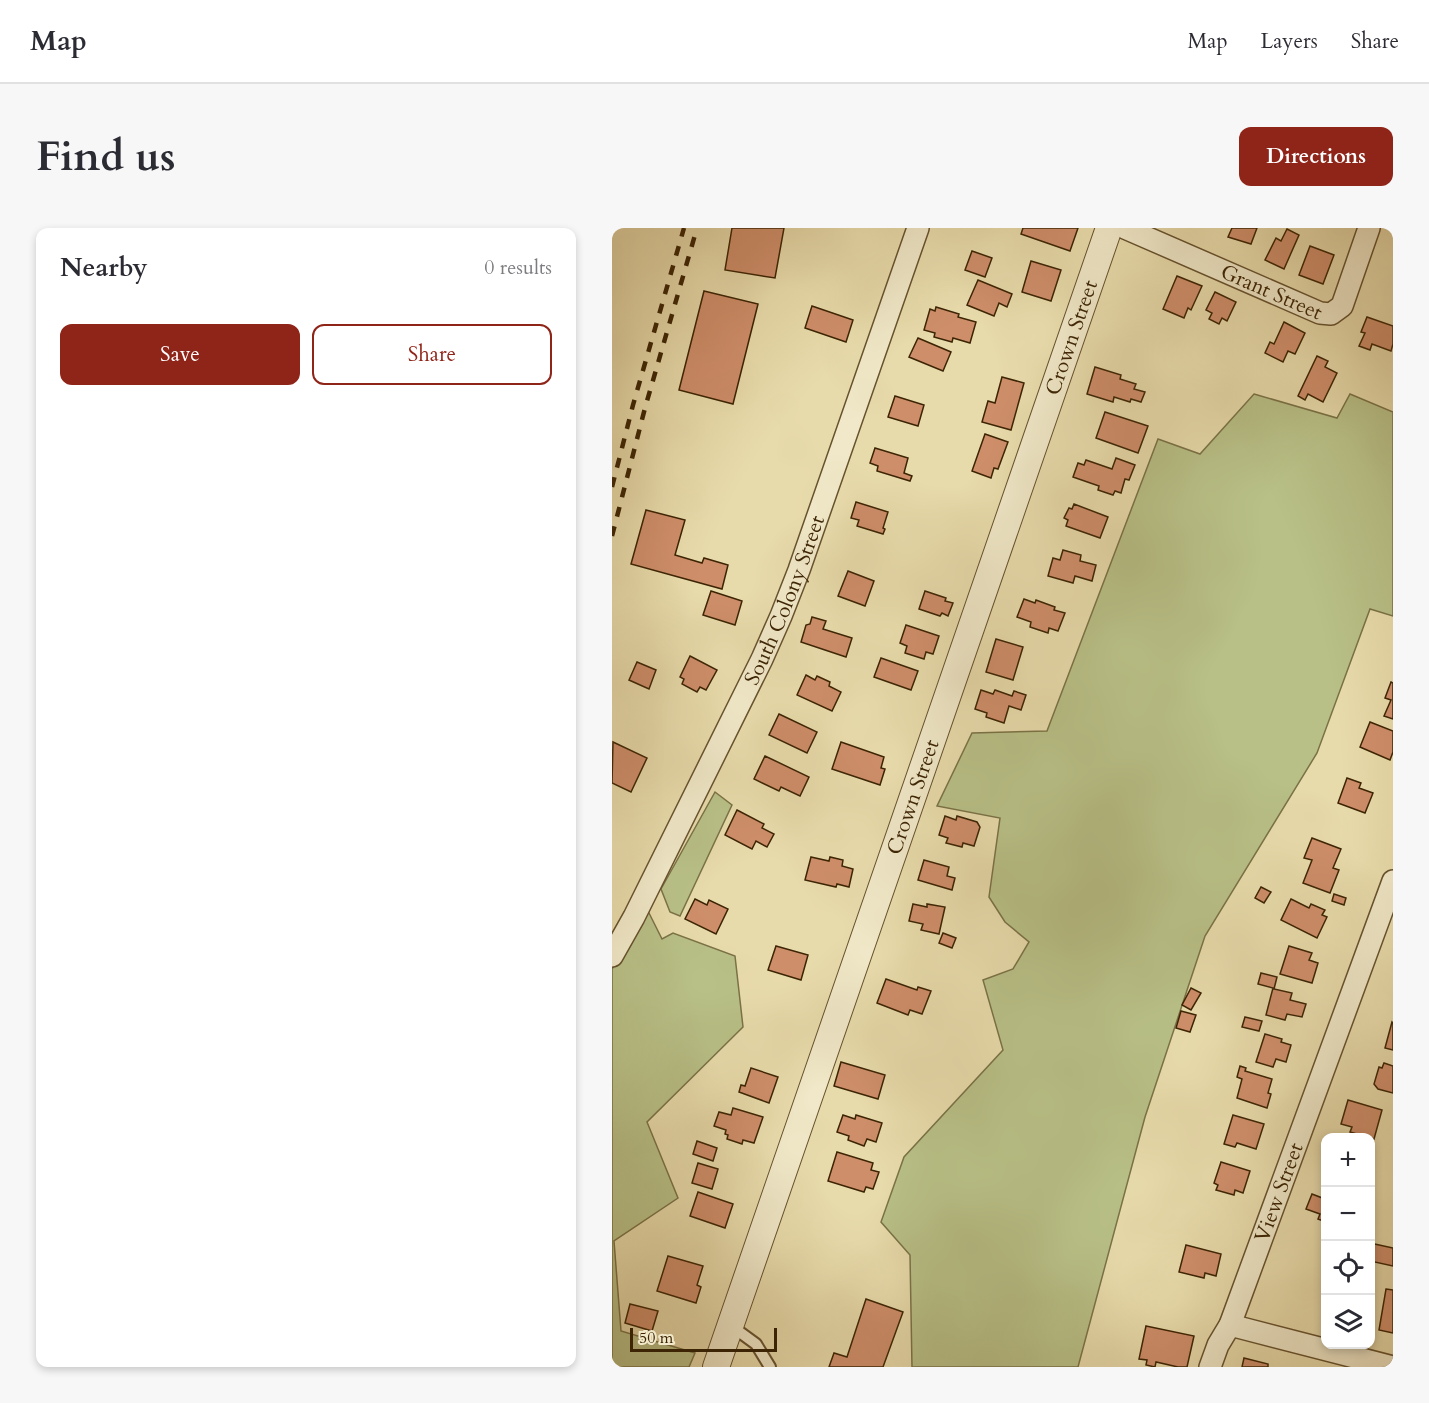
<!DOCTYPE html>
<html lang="en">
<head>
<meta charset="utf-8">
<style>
  :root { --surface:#fff; --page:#f7f7f7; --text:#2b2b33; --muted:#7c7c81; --line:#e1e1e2; --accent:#8f2418 }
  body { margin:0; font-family:Cardo,serif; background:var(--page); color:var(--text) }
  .controls { position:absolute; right:18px; bottom:18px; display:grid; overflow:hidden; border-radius:12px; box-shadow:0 3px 9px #0003 }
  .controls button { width:54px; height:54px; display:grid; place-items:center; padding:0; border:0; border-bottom:2px solid var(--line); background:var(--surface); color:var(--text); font:30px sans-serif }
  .scale { position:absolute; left:18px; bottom:15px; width:147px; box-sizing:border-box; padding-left:6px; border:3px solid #3c2404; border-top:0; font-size:16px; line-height:21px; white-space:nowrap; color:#3c2404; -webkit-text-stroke:4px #f0e8c8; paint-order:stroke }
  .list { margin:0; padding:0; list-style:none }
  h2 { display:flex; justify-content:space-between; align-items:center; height:78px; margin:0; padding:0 24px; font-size:26px }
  h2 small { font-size:20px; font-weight:400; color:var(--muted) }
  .actions { display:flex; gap:12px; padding:18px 24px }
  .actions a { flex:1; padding:14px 0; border:2px solid var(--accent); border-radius:12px; text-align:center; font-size:21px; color:var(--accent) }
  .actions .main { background:var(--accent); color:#fff }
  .icon { flex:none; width:33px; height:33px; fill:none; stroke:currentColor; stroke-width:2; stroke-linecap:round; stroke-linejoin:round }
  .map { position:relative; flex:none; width:781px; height:1139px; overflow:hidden; border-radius:12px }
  header { display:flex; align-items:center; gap:36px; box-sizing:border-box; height:84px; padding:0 30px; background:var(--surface); border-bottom:2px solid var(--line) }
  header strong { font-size:28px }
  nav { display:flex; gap:33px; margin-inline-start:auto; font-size:21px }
  .intro { display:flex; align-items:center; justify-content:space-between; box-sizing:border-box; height:144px; padding:0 36px }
  h1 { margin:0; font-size:42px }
  .button { padding:15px 27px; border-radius:12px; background:var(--accent); color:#fff; font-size:21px; font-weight:700 }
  main { display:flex; gap:36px; padding:0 36px }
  aside { flex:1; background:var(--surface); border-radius:12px; box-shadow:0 3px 9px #0003 }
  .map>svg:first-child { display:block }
  .green { fill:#b8c087; stroke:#7a7246; stroke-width:1.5 }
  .building { fill:#ce8e6a; stroke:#3c2404; stroke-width:1.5 }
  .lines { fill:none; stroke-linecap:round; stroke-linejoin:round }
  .service-casing { stroke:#67522e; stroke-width:14 }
  .minor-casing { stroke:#67522e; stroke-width:24 }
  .tertiary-casing { stroke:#67522e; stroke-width:28 }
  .service { stroke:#f0e8c8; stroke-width:10 }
  .minor { stroke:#f0e8c8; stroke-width:21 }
  .tertiary { stroke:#f0e8c8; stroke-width:26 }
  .rail { stroke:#3c2404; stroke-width:4.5; stroke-dasharray:10 10; stroke-linecap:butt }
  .labels { text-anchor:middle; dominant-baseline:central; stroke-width:4.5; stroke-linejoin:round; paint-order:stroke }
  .street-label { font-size:21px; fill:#3c2404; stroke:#f0e8c8 }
</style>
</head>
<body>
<header>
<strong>Map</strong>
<nav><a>Map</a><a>Layers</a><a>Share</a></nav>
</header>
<div class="intro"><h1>Find us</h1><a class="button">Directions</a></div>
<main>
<aside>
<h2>Nearby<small>0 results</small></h2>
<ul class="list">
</ul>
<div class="actions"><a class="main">Save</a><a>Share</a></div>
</aside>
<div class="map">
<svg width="781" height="1139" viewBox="0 0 781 1139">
  <rect width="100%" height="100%" fill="#e8dbab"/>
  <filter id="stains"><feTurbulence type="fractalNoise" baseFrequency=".00333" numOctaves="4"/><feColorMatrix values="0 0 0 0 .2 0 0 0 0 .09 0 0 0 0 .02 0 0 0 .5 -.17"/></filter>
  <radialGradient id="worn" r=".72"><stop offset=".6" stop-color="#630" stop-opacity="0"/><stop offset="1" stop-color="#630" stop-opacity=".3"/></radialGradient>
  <g class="green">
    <polygon points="642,166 725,190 738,166 781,184 781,388 758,381 705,525 593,708 533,889 466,1139 300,1139 298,1027 269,994 292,929 391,822 371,752 401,741 417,714 393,694 377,669 388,590 325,578 360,505 435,503 546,211 588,226"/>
    <polygon points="103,564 120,577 68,688 58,684 49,661"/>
    <polygon points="36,683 50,711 61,705 123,728 131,799 35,894 66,970 2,1013 9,1103 83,1125 77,1139 0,1139 0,741"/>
  </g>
  <g class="building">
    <polygon points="120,0 172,0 163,50 113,42"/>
    <polygon points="411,0 466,0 458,23 409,6"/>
    <polygon points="620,0 645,0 639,16 616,9"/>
    <polygon points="675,1 687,7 672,41 653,32 664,10 669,13"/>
    <polygon points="698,18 722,27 711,56 687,47"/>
    <polygon points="360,23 380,30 373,49 353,42"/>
    <polygon points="419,33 449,42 439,73 410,64"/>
    <polygon points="565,48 590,58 579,82 576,80 572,90 551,81"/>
    <polygon points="366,52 400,66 395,79 387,75 382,88 355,77"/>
    <polygon points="92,63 146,76 121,176 67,162"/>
    <polygon points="603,64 624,74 615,93 610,90 607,96 597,91 600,85 594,82"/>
    <polygon points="200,78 241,92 234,114 193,100"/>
    <polygon points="324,79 347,86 346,89 364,94 358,115 341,110 340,114 322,109 323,105 312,102 318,81 323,83"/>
    <polygon points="755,89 781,98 781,116 779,123 760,116 758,122 747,118 753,105 749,104"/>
    <polygon points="672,94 693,105 683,126 676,123 671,134 653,125 658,114 662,116"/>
    <polygon points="306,110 339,124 331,143 297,129"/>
    <polygon points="705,128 716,133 713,139 725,145 711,174 696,166 693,172 686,168"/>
    <polygon points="483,139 509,147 508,151 524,156 522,161 533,164 529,174 519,171 518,174 502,169 501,174 475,166"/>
    <polygon points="390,149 412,155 399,202 370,194 376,173 383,175"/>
    <polygon points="283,168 312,177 306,198 276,189"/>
    <polygon points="493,184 536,198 526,225 484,210"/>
    <polygon points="373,206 396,214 386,241 382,240 379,250 360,243"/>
    <polygon points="263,220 296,230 292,245 300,248 298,253 265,243 266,238 258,235"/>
    <polygon points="504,230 523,237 517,252 513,251 509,265 503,263 501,267 486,262 487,258 461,249 466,235 472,237 474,232 500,241"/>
    <polygon points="244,274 276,284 271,300 273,301 271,306 245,298 247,292 239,290"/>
    <polygon points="462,276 496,289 488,310 454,298 456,292 452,290 457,280 460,281"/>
    <polygon points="34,282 73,292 63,327 90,335 92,330 116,337 110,361 19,336"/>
    <polygon points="451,322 469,327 468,333 484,337 480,353 463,348 461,355 436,348 441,330 448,332"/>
    <polygon points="236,343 262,353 253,378 226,368"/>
    <polygon points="99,363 130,373 123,397 91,387"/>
    <polygon points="313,363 334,370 333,373 341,375 336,388 330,385 328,388 307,381"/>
    <polygon points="412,371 423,375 424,372 443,379 442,382 453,385 446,403 437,400 436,405 418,399 419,394 405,389"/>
    <polygon points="200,389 214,393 211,401 240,410 234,429 189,414 194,397 198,396"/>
    <polygon points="294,397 327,408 321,426 314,424 312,431 293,425 295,418 288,415"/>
    <polygon points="384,411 411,419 401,452 374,444"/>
    <polygon points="78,428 105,442 94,462 88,459 85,464 70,456 72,451 68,449"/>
    <polygon points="269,430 306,443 299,462 262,449"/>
    <polygon points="25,434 44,442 37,461 17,452"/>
    <polygon points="194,447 203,452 205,448 218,454 217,458 229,464 220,483 185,467"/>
    <polygon points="779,454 781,455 781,491 772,488 779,472 773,470"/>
    <polygon points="369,462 381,466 383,462 400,468 402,463 414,467 409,482 397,478 392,495 374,489 375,485 363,481"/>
    <polygon points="167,486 205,504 195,525 157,507"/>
    <polygon points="758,494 781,503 781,524 778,532 748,519"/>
    <polygon points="1,514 35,530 19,564 0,555"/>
    <polygon points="229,514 272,529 269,540 273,541 268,557 220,541"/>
    <polygon points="153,528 197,549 188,568 169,559 167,563 142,551"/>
    <polygon points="735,550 749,555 747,560 761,565 753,585 726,575"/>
    <polygon points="125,582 152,596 150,600 162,606 155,619 144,613 140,621 113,607"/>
    <polygon points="333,588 344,592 345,588 365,594 368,599 362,618 351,615 350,619 334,615 336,610 327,607"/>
    <polygon points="700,610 729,621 721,640 727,642 718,665 691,655 700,632 692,630"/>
    <polygon points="199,629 217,633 218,629 231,632 230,638 241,641 237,659 225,656 224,659 193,652"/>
    <polygon points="312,632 337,639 335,648 343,650 340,662 306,652"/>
    <polygon points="649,659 659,664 652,675 643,670"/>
    <polygon points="722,666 734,670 732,677 720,673"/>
    <polygon points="83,671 95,677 97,672 116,681 104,706 73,691"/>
    <polygon points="679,671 697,680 699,676 713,682 710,687 715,689 705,710 669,692"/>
    <polygon points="301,676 315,679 315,676 333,679 327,706 309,702 311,696 297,693"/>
    <polygon points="331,705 344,710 340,720 327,715"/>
    <polygon points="164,718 196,727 189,752 156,742"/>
    <polygon points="677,718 700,725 697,732 706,735 700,755 668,746"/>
    <polygon points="649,745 665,749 662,761 680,765 678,772 694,776 690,789 675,786 673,792 654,787 661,760 646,756"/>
    <polygon points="274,751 305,762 306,759 319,763 310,786 298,782 296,787 265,775"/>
    <polygon points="579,760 589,765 579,782 570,777"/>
    <polygon points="569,783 584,787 578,804 564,800"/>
    <polygon points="633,789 650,793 647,803 630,799"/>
    <polygon points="780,794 781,795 781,822 773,820"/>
    <polygon points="653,806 670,811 669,814 679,817 674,834 664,831 661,839 644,834"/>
    <polygon points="229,834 273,847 266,871 222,858"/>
    <polygon points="772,835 781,838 781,865 766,861 762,856 767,839 770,840"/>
    <polygon points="628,838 634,840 633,843 660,851 656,865 659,866 655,880 625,870 630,851 625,849"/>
    <polygon points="139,840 166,849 157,875 127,864 129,857 133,858"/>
    <polygon points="736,872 770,882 762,911 738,904 740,899 729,896"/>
    <polygon points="121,880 151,889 142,915 131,912 130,916 115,911 116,907 113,906 114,902 102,898 107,884 119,887"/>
    <polygon points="231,887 243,891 244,887 270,895 264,914 255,911 252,918 236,912 237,908 225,904"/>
    <polygon points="621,887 652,896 644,921 625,915 623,919 612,916"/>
    <polygon points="85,913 105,920 101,933 81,926"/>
    <polygon points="225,924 261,935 259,942 267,944 261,961 254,959 252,964 216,953"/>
    <polygon points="609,934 638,943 631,965 623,962 622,967 604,962 606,957 602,955"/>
    <polygon points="86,935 106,941 100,961 80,955"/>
    <polygon points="86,964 121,976 113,1000 78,988"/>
    <polygon points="700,966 713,971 714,970 714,994 706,991 708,986 694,981"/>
    <polygon points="758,1015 781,1020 781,1038 758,1033"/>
    <polygon points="574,1017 609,1026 604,1048 593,1045 592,1050 567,1044"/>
    <polygon points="56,1028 91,1038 85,1057 89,1059 84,1075 45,1063"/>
    <polygon points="774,1061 781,1062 781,1105 767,1102"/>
    <polygon points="254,1071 291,1084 271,1139 217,1139 222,1125 235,1129"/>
    <polygon points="18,1076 46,1083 40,1103 13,1095"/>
    <polygon points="534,1098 582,1108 575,1139 566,1139 544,1134 543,1139 534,1137 535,1132 527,1131"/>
    <polygon points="632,1130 656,1136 656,1139 630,1139"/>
  </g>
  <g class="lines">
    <defs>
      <polyline id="service" points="118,1097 144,1116 158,1139"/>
      <g id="minor">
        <path id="s1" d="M513 0 708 85 719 86 730 78 757 0"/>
        <path id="s2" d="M0 728 22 689 150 431 169 388 187 342 306 0"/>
        <polyline points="618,1097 781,1139"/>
        <path id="s3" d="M598 1139 606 1117 618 1097 781 653"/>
      </g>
      <g id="tertiary">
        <path id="s4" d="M104 1139 497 0"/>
      </g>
    </defs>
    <use href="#service" class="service-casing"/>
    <use href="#minor" class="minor-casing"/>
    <use href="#tertiary" class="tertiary-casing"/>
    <use href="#service" class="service"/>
    <use href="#minor" class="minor"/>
    <use href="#tertiary" class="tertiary"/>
    <g class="rail">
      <polyline points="0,259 21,177 72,0"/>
      <polyline points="0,308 33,180 85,0"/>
    </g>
  </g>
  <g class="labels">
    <g class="street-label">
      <text stroke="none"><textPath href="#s1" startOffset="160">Grant Street</textPath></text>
      <text stroke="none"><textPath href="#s4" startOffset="1089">Crown Street</textPath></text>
      <text stroke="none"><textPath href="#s2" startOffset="396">South Colony Street</textPath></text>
      <text stroke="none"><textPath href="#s4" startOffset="603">Crown Street</textPath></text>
      <text stroke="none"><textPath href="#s3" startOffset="188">View Street</textPath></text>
    </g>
  </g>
  <rect width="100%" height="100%" filter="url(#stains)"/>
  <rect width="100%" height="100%" fill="url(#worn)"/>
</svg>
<div class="controls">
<button>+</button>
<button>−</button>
<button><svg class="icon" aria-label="locate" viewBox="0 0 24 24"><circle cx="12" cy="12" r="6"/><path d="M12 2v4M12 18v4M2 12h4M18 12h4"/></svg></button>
<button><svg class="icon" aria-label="layers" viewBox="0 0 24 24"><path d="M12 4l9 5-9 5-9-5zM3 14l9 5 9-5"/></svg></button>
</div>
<div class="scale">50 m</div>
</div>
</main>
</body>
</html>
